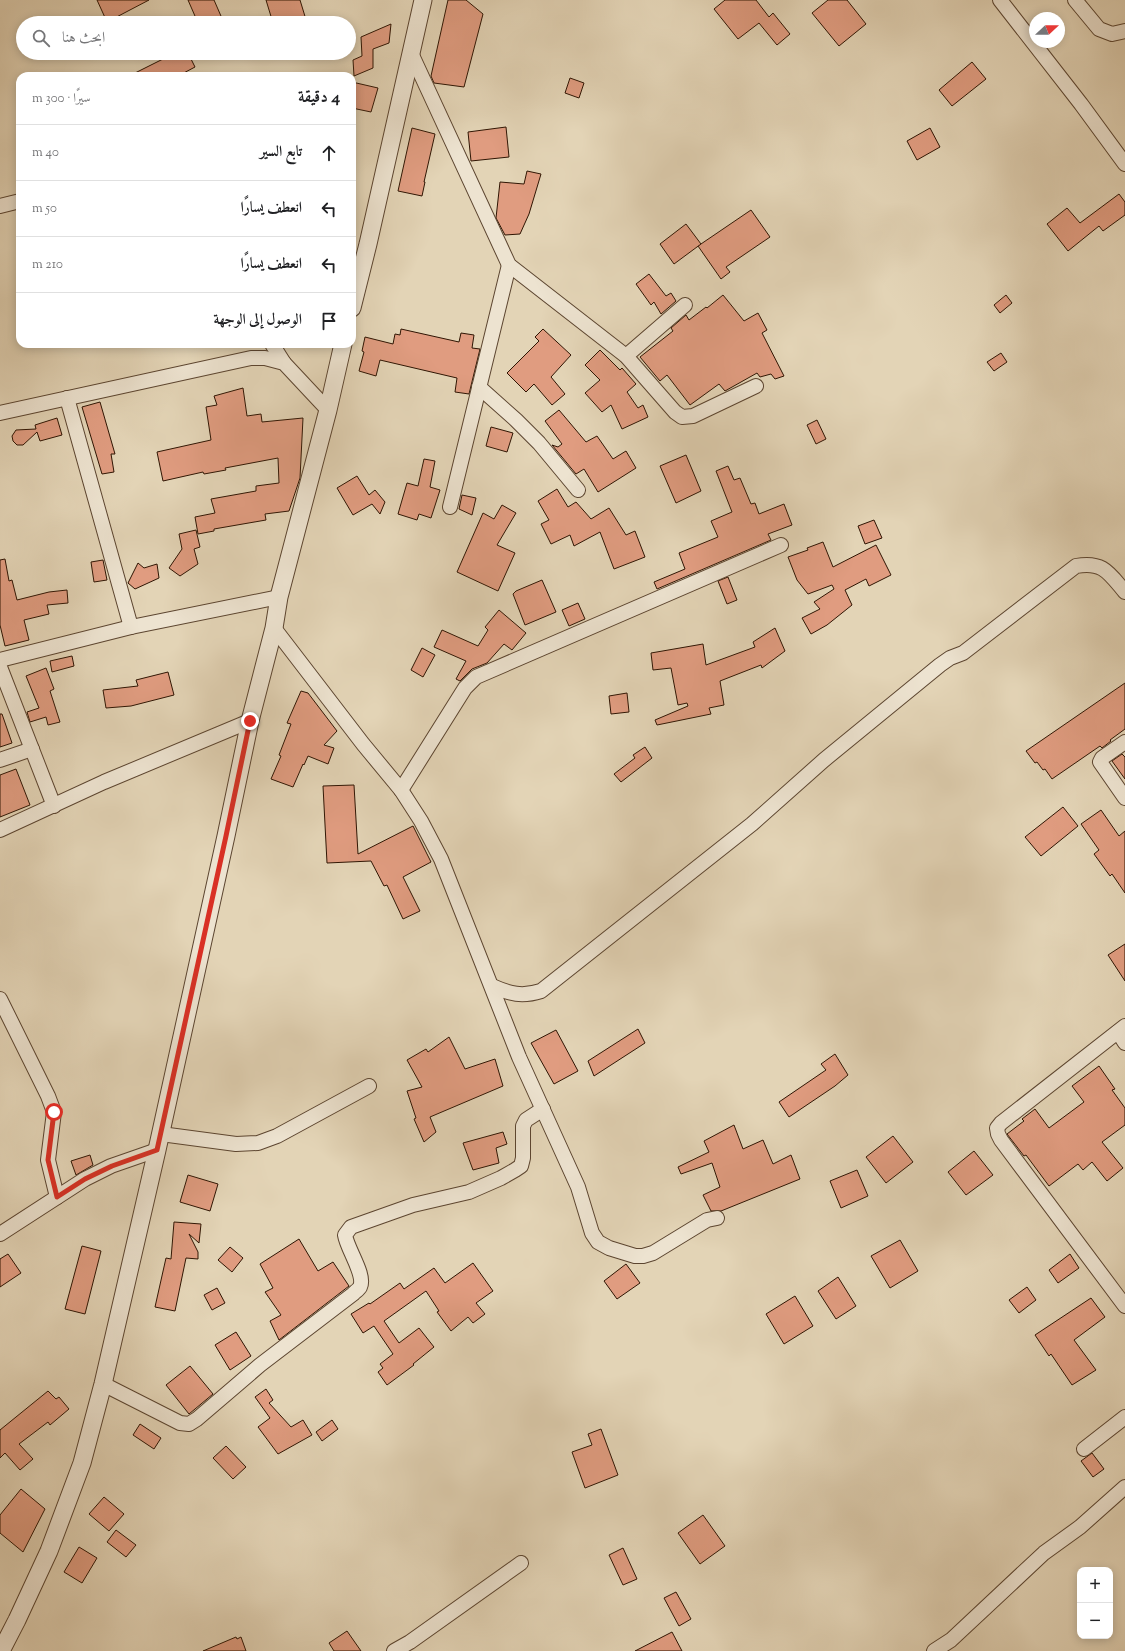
<!DOCTYPE html>
<html lang="ar">
<head>
<meta charset="utf-8">
<style>
  :root { --surface:#fff; --page:#f6f6f6; --text:#202124; --muted:#757577; --line:#e0e0e0 }
  body { margin:0; font-family:"Sorts Mill Goudy",Amiri,serif; background:var(--page); color:var(--text); direction:rtl }
  .controls { position:absolute; right:12px; bottom:12px; display:grid; overflow:hidden; border-radius:8px; box-shadow:0 2px 10px #0003 }
  .controls button { width:36px; height:36px; display:grid; place-items:center; padding:0; border:0; border-bottom:1px solid var(--line); background:var(--surface); color:var(--text); font:20px sans-serif }
  .compass { position:absolute; left:1029px; top:12px; width:36px; height:36px; border-radius:50%; background:var(--surface); box-shadow:0 2px 10px #0003; rotate:68deg }
  .stop { position:absolute; width:12px; height:12px; margin:-9px; border:3px solid #d93025; border-radius:50%; background:#fff }
  .stop.end { background:#d93025; border-color:#fff; box-shadow:0 1px 4px #0008 }
  .list { margin:0; padding:0; list-style:none }
  h2 { display:flex; justify-content:space-between; align-items:center; height:52px; margin:0; padding:0 16px; font-size:17px }
  h2 small { font-size:13px; font-weight:400; color:var(--muted) }
  .list li { display:grid; grid-template-columns:26px 1fr auto; gap:12px; align-items:center; box-sizing:border-box; height:56px; padding:0 16px; border-top:1px solid var(--line) }
  .list b { display:block; font-size:15px; white-space:nowrap }
  .list em { font-size:13px; font-style:normal; color:var(--muted) }
  .icon { flex:none; width:22px; height:22px; fill:none; stroke:currentColor; stroke-width:2; stroke-linecap:round; stroke-linejoin:round }
  .map { position:relative; flex:none; width:1125px; height:1651px; overflow:hidden; direction:ltr }
  .search { position:absolute; background:var(--surface); box-shadow:0 2px 10px #0003; left:16px; top:16px; width:340px; height:44px; display:flex; align-items:center; gap:10px; box-sizing:border-box; padding:0 14px; border-radius:22px; color:var(--muted); font-size:15px }
  .panel { position:absolute; background:var(--surface); box-shadow:0 2px 10px #0003; left:16px; top:72px; width:340px; height:276px; border-radius:12px; direction:rtl }
  .map>svg:first-child { display:block }
  .building { fill:#e09c80; stroke:#2f1503 }
  .lines { fill:none; stroke-linecap:round; stroke-linejoin:round }
  .minor-casing { stroke:#5c4530; stroke-width:16 }
  .tertiary-casing { stroke:#5c4530; stroke-width:19 }
  .minor { stroke:#ede3d0; stroke-width:14 }
  .tertiary { stroke:#ede3d0; stroke-width:17 }
  .route { stroke:#d93025; stroke-width:5 }
</style>
</head>
<body>
<div class="map">
<svg width="1125" height="1651" viewBox="0 0 1125 1651">
  <rect width="100%" height="100%" fill="#e3d4b6"/>
  <filter id="stains"><feTurbulence type="fractalNoise" baseFrequency=".005" numOctaves="4"/><feColorMatrix values="0 0 0 0 .2 0 0 0 0 .09 0 0 0 0 .02 0 0 0 .5 -.17"/></filter>
  <radialGradient id="worn" r=".72"><stop offset=".6" stop-color="#630" stop-opacity="0"/><stop offset="1" stop-color="#630" stop-opacity=".3"/></radialGradient>
  <g class="building">
    <polygon points="97,0 149,0 107,22"/>
    <polygon points="188,0 214,0 224,23 198,23"/>
    <polygon points="266,0 300,0 307,23 273,23"/>
    <polygon points="448,0 466,0 483,14 464,87 434,83 431,76"/>
    <polygon points="725,0 756,0 769,17 773,13 790,34 777,45 759,23 738,39 714,9"/>
    <polygon points="828,0 847,0 866,24 839,46 812,13"/>
    <polygon points="391,24 389,43 373,49 373,68 354,76 353,60 362,56 361,37"/>
    <polygon points="175,53 188,53 195,67 178,76 129,76"/>
    <polygon points="972,62 986,79 952,106 939,90"/>
    <polygon points="570,78 584,83 579,98 565,93"/>
    <polygon points="352,82 378,88 371,112 352,108"/>
    <polygon points="506,127 509,157 471,161 468,132"/>
    <polygon points="412,128 435,134 424,182 425,182 422,196 398,191"/>
    <polygon points="930,128 940,147 917,160 907,141"/>
    <polygon points="527,171 541,174 529,214 520,234 505,235 496,218 500,182 524,184"/>
    <polygon points="1119,194 1125,202 1125,215 1103,231 1099,226 1068,251 1047,224 1067,208 1080,223"/>
    <polygon points="751,210 770,237 726,267 730,272 721,279 698,246"/>
    <polygon points="686,224 701,244 674,264 660,244"/>
    <polygon points="649,274 666,296 671,293 676,301 661,314 654,302 651,305 636,284"/>
    <polygon points="723,295 744,321 758,313 767,330 762,333 784,376 775,379 771,374 760,377 757,373 725,391 719,384 690,405 667,375 660,381 640,357 673,331 671,328 686,315 689,320 706,307 707,308"/>
    <polygon points="1006,295 1012,303 1000,313 994,305"/>
    <polygon points="401,329 459,342 461,333 474,335 472,348 480,349 469,394 455,392 457,378 380,360 376,376 359,371 364,352 362,351 365,337 393,344 395,334 400,335"/>
    <polygon points="543,329 571,355 551,377 565,394 552,405 534,384 526,392 507,373 539,341 535,337"/>
    <polygon points="600,350 620,370 622,368 636,384 627,392 638,408 643,405 648,417 622,429 611,405 602,412 585,393 600,380 585,365"/>
    <polygon points="1001,353 1007,362 994,371 987,362"/>
    <polygon points="243,388 247,416 261,414 262,422 303,418 300,478 289,511 265,514 266,520 214,529 214,531 198,534 195,517 215,513 211,499 256,491 256,486 279,483 278,458 225,468 226,470 204,474 203,472 163,481 157,452 211,440 206,407 217,405 214,396"/>
    <polygon points="100,402 115,454 111,454 114,472 102,474 82,407"/>
    <polygon points="559,410 586,442 597,436 613,459 626,451 636,468 598,492 584,469 576,474 552,445 558,447 562,444 545,421"/>
    <polygon points="57,418 62,435 40,441 37,432 23,445 17,445 13,441 12,436 16,430 36,429 35,425"/>
    <polygon points="817,420 826,439 816,444 807,425"/>
    <polygon points="491,427 513,433 507,452 486,446"/>
    <polygon points="686,455 701,491 676,503 660,466"/>
    <polygon points="424,459 435,461 430,487 440,490 431,518 419,514 417,520 398,514 407,483 418,486"/>
    <polygon points="728,466 734,480 740,478 751,504 755,503 759,514 784,504 792,525 768,534 771,540 657,589 654,582 685,569 679,553 718,537 711,521 732,512 716,471"/>
    <polygon points="357,476 369,495 375,490 385,502 380,514 372,504 353,515 337,488"/>
    <polygon points="557,489 568,507 576,502 591,519 609,508 626,535 635,531 645,557 614,569 600,532 574,546 570,535 551,544 541,524 549,520 538,501"/>
    <polygon points="462,495 476,498 472,515 459,509"/>
    <polygon points="502,505 516,513 497,545 515,553 498,591 457,572 483,513 494,519"/>
    <polygon points="874,520 882,538 865,544 858,526"/>
    <polygon points="196,530 200,547 194,549 198,564 180,576 169,568 182,549 179,534"/>
    <polygon points="823,542 833,567 876,545 891,575 869,586 866,579 845,590 852,605 827,625 811,634 802,618 820,609 814,602 834,589 832,585 808,594 797,580 788,557 808,550 807,548"/>
    <polygon points="5,559 9,581 12,580 17,600 49,592 67,590 68,603 47,605 49,614 24,620 29,640 5,646 0,625 0,560"/>
    <polygon points="103,560 107,580 94,582 91,562"/>
    <polygon points="138,563 144,568 157,564 159,578 135,589 128,583"/>
    <polygon points="728,577 737,600 727,604 718,581"/>
    <polygon points="542,580 556,612 525,625 513,594 516,591"/>
    <polygon points="578,603 585,619 569,626 562,610"/>
    <polygon points="499,610 526,633 512,650 504,644 487,663 472,669 460,681 456,679 466,661 434,647 442,630 478,646 488,630 485,627"/>
    <polygon points="775,628 785,651 762,668 761,665 720,681 724,705 709,708 711,714 657,725 655,720 688,706 687,703 678,705 671,668 653,670 651,653 703,644 706,665 755,647 753,642"/>
    <polygon points="422,648 435,655 423,677 411,670"/>
    <polygon points="72,656 74,666 52,672 50,661"/>
    <polygon points="46,668 54,689 50,691 60,722 48,725 46,717 30,722 27,712 39,708 26,676"/>
    <polygon points="168,672 174,695 131,706 106,708 103,690 138,686 136,680"/>
    <polygon points="1125,683 1125,729 1110,740 1111,741 1102,748 1100,746 1052,779 1045,769 1043,770 1037,762 1035,763 1026,751"/>
    <polygon points="301,691 308,693 337,731 324,745 334,748 328,764 308,756 304,765 303,764 293,787 271,779 281,756 279,755 291,724 287,723"/>
    <polygon points="627,693 629,712 611,714 609,696"/>
    <polygon points="0,714 2,714 12,743 0,747"/>
    <polygon points="645,747 652,758 621,782 614,774 635,758 633,755"/>
    <polygon points="1122,754 1125,757 1125,779 1112,761"/>
    <polygon points="16,769 30,805 0,817 0,775"/>
    <polygon points="354,785 358,854 413,826 431,862 403,877 420,911 403,919 387,885 384,886 371,861 327,863 323,786"/>
    <polygon points="1063,807 1078,826 1041,856 1025,837"/>
    <polygon points="1101,810 1119,836 1125,831 1125,893 1112,874 1110,876 1094,854 1099,850 1081,824"/>
    <polygon points="1125,944 1125,981 1108,955"/>
    <polygon points="638,1029 645,1043 594,1076 588,1061"/>
    <polygon points="556,1030 578,1071 554,1084 531,1043"/>
    <polygon points="449,1037 465,1069 495,1059 503,1086 430,1117 436,1132 424,1142 414,1119 416,1118 407,1091 422,1087 407,1060 426,1049 428,1052"/>
    <polygon points="835,1054 848,1075 835,1086 789,1117 779,1102 826,1070 821,1064"/>
    <polygon points="1099,1066 1115,1089 1112,1090 1125,1108 1125,1125 1102,1142 1123,1168 1107,1181 1092,1162 1083,1170 1078,1164 1049,1186 1026,1155 1024,1156 1007,1134 1024,1121 1022,1119 1035,1109 1049,1128 1084,1102 1072,1086"/>
    <polygon points="734,1125 743,1149 763,1140 773,1164 791,1155 800,1179 721,1211 711,1211 703,1195 720,1187 712,1163 681,1174 678,1167 709,1152 704,1141"/>
    <polygon points="503,1132 507,1144 496,1148 499,1163 473,1170 463,1143"/>
    <polygon points="893,1136 913,1162 886,1183 866,1157"/>
    <polygon points="974,1151 993,1175 966,1195 948,1172"/>
    <polygon points="90,1155 93,1165 76,1175 71,1161"/>
    <polygon points="857,1170 868,1196 841,1208 830,1181"/>
    <polygon points="188,1175 218,1184 210,1211 180,1202"/>
    <polygon points="174,1222 201,1224 199,1243 189,1234 198,1252 198,1259 186,1258 175,1311 155,1307 166,1258 171,1259"/>
    <polygon points="299,1239 318,1271 333,1262 349,1286 279,1340 270,1321 281,1315 265,1292 273,1288 260,1264"/>
    <polygon points="900,1240 918,1271 890,1288 871,1256"/>
    <polygon points="82,1246 101,1251 85,1314 65,1309"/>
    <polygon points="230,1247 243,1258 232,1272 218,1260"/>
    <polygon points="8,1254 21,1273 0,1287 0,1259"/>
    <polygon points="1070,1254 1079,1268 1058,1283 1049,1270"/>
    <polygon points="473,1263 493,1291 476,1303 485,1314 473,1323 468,1317 451,1331 437,1312 439,1311 426,1291 384,1321 399,1343 419,1328 434,1347 413,1364 414,1365 387,1385 378,1372 383,1368 380,1364 393,1354 374,1326 363,1333 351,1314 369,1303 370,1304 400,1283 404,1289 434,1268 445,1283"/>
    <polygon points="626,1264 640,1283 617,1299 604,1281"/>
    <polygon points="838,1277 856,1306 836,1319 818,1291"/>
    <polygon points="1027,1287 1036,1300 1019,1313 1009,1300"/>
    <polygon points="217,1288 225,1303 212,1310 204,1295"/>
    <polygon points="795,1296 813,1326 784,1344 766,1314"/>
    <polygon points="1091,1298 1105,1317 1074,1340 1096,1370 1072,1385 1051,1354 1049,1356 1035,1335"/>
    <polygon points="236,1332 251,1356 230,1370 215,1345"/>
    <polygon points="190,1366 213,1394 189,1414 166,1385"/>
    <polygon points="266,1389 273,1400 269,1403 291,1427 303,1420 312,1435 278,1454 258,1427 270,1418 255,1397"/>
    <polygon points="48,1391 56,1399 59,1397 69,1409 50,1425 48,1422 19,1444 33,1459 20,1470 5,1453 0,1458 0,1430"/>
    <polygon points="332,1420 338,1429 322,1441 316,1432"/>
    <polygon points="140,1424 161,1438 154,1449 133,1435"/>
    <polygon points="601,1429 618,1475 585,1488 572,1452 592,1445 588,1434"/>
    <polygon points="226,1446 246,1467 233,1479 213,1458"/>
    <polygon points="1092,1453 1104,1469 1093,1477 1081,1461"/>
    <polygon points="21,1489 45,1509 23,1552 0,1533 0,1515"/>
    <polygon points="104,1497 124,1514 109,1531 89,1514"/>
    <polygon points="703,1515 725,1546 700,1564 678,1533"/>
    <polygon points="116,1530 136,1545 126,1557 107,1542"/>
    <polygon points="79,1547 97,1558 82,1583 64,1572"/>
    <polygon points="623,1548 637,1579 623,1585 609,1555"/>
    <polygon points="676,1592 691,1619 679,1626 664,1598"/>
    <polygon points="347,1631 361,1651 334,1651 329,1643"/>
    <polygon points="672,1632 682,1651 635,1651"/>
    <polygon points="236,1637 237,1639 241,1637 246,1651 203,1651"/>
  </g>
  <g class="lines">
    <defs>
      <g id="minor">
        <polyline points="1000,0 1081,104 1125,164"/>
        <polyline points="1075,0 1099,29 1112,34 1125,31"/>
        <polyline points="411,53 509,265 626,356 675,412 682,417 693,416 756,386"/>
        <polyline points="0,206 20,201"/>
        <polyline points="272,344 284,363"/>
        <polyline points="626,356 685,305"/>
        <polyline points="479,387 516,420 539,443 578,490"/>
        <polyline points="67,398 131,627"/>
        <polyline points="0,413 251,358 265,358 284,363 328,410"/>
        <polyline points="450,507 509,265"/>
        <polyline points="274,628 363,744 401,790 421,821 441,859 519,1057 578,1187 592,1233 598,1242 609,1248 635,1256 643,1256 653,1253 707,1220 717,1218"/>
        <polyline points="0,660 131,627 279,597"/>
        <polyline points="0,667 54,806"/>
        <polyline points="1125,742 1102,758 1100,762 1125,798"/>
        <polyline points="0,760 32,749"/>
        <polyline points="401,790 465,688 476,677 781,545"/>
        <polyline points="0,830 104,782 250,721"/>
        <path d="M492 986C510 994 522 997 541 991L752 824 824 760 940 665 950 658 963 653 1076 566C1103 561 1109 573 1125 592"/>
        <polyline points="0,999 48,1096 54,1112 48,1160 57,1197"/>
        <polyline points="1125,1026 1001,1123 997,1128 998,1134 1001,1140 1125,1306"/>
        <polyline points="1118,1032 1125,1043"/>
        <polyline points="161,1134 236,1144 258,1143 277,1136 369,1086"/>
        <polyline points="0,1234 85,1179 111,1166 157,1150"/>
        <path d="M103 1384 180 1423 189 1424 197 1419 260 1365 353 1294C355 1292 359 1289 360 1287 366 1275 347 1249 345 1235L351 1227 413 1205 469 1192 501 1178 515 1170 521 1166 523 1158V1126L526 1120 543 1109"/>
        <polyline points="1084,1449 1125,1417"/>
        <polyline points="394,1651 410,1642 521,1563"/>
        <polyline points="934,1651 951,1640 1044,1553 1080,1527 1125,1487"/>
      </g>
      <g id="tertiary">
        <polyline points="352,308 368,244 423,0"/>
        <polyline points="1,1651 17,1620 49,1551 82,1463 103,1384 157,1150 226,836 250,721 274,628 279,597 328,410 343,344"/>
      </g>
    </defs>
    <use href="#minor" class="minor-casing"/>
    <use href="#tertiary" class="tertiary-casing"/>
    <use href="#minor" class="minor"/>
    <use href="#tertiary" class="tertiary"/>
  </g>
  <g class="lines">
    <polyline class="route" points="54,1112 48,1160 57,1197 85,1179 112,1166 157,1150 226,836 250,721"/>
  </g>
  <rect width="100%" height="100%" filter="url(#stains)"/>
  <rect width="100%" height="100%" fill="url(#worn)"/>
</svg>
<div class="controls">
<button>+</button>
<button>−</button>
</div>
<svg class="compass" viewBox="-18 -18 36 36"><path d="M0-13l5 13h-10z" fill="#e53935"/><path d="M0 13l5-13h-10z" fill="#757577"/></svg>
<div class="stop" style="left:54px;top:1112px"></div>
<div class="stop end" style="left:250px;top:721px"></div>
<div class="search"><svg class="icon" aria-label="search" viewBox="0 0 24 24"><circle cx="10" cy="10" r="6"/><path d="M15 15l6 6"/></svg>ابحث هنا</div>
<section class="panel">
<h2>4 دقيقة<small>سيرًا · 300 m</small></h2>
<ul class="list">
<li><svg class="icon" aria-label="ahead" viewBox="0 0 24 24"><path d="M12 20V5M6 11l6-6 6 6"/></svg><div><b>تابع السير</b></div><em>40 m</em></li>
<li><svg class="icon" aria-label="left" viewBox="0 0 24 24"><path d="M17 20v-9H6M10 6l-5 5 5 5"/></svg><div><b>انعطف يسارًا</b></div><em>50 m</em></li>
<li><svg class="icon" aria-label="left" viewBox="0 0 24 24"><path d="M17 20v-9H6M10 6l-5 5 5 5"/></svg><div><b>انعطف يسارًا</b></div><em>210 m</em></li>
<li><svg class="icon" aria-label="arrive" viewBox="0 0 24 24"><path d="M6 21V4h12l-3 4 3 4H6"/></svg><div><b>الوصول إلى الوجهة</b></div></li>
</ul>
</section>
</div>
</body>
</html>
